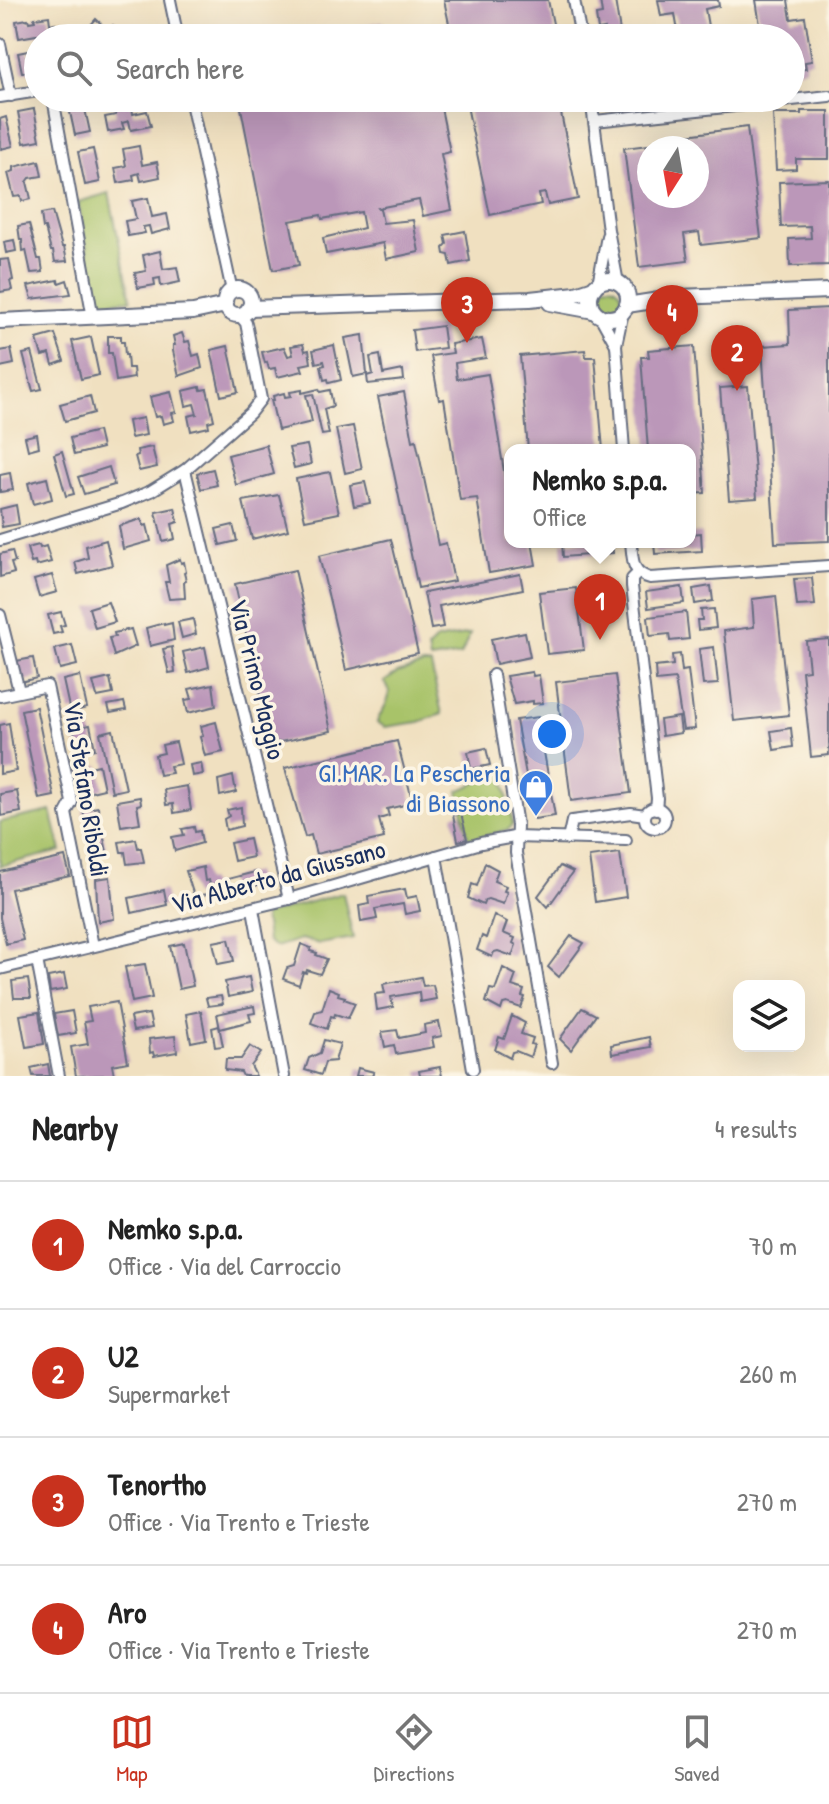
<!DOCTYPE html>
<html lang="en">
<head>
<meta charset="utf-8">
<style>
  :root { --surface:#fff; --page:#f6f6f6; --text:#222; --muted:#767676; --line:#e0e0e0; --accent:#c8321e }
  body { margin:0; font-family:"Patrick Hand",sans-serif; background:var(--page); color:var(--text) }
  .controls { position:absolute; right:24px; bottom:24px; display:grid; overflow:hidden; border-radius:16px; box-shadow:0 8px 32px #0002 }
  .controls button { width:72px; height:72px; display:grid; place-items:center; padding:0; border:0; border-bottom:2px solid var(--line); background:var(--surface); color:var(--text); font:40px sans-serif }
  .compass { position:absolute; left:637px; top:136px; width:72px; height:72px; border-radius:50%; background:var(--surface); box-shadow:0 8px 32px #0002; rotate:191deg }
  .you { position:absolute; left:552px; top:734px; width:28px; height:28px; margin:-20px; border:6px solid #fff; border-radius:50%; background:#1a73e8; box-shadow:0 0 0 12px #1a73e833 }
  .badge { display:grid; place-items:center; width:52px; height:52px; border-radius:50%; background:var(--accent); color:#fff; font-size:26px; font-weight:700 }
  .pin { position:absolute; translate:-50% -66px; filter:drop-shadow(0 2px 4px #0008) }
  .pin::after { content:''; position:absolute; top:42px; width:28px; height:24px; background:inherit; clip-path:polygon(0 0,100% 0,50% 100%) }
  .popup { position:absolute; left:504px; top:444px; width:192px; height:104px; box-sizing:border-box; display:grid; place-content:center; border-radius:16px; background:var(--surface); filter:drop-shadow(0 2px 6px #0005); font-size:26px; white-space:nowrap; color:var(--muted) }
  .popup b { font-size:30px; color:var(--text) }
  .popup::after { content:''; position:absolute; left:50%; top:100%; margin-left:-16px; border:16px solid transparent; border-top-color:var(--surface) }
  .list { margin:0; padding:0; list-style:none }
  h2 { display:flex; justify-content:space-between; align-items:center; height:104px; margin:0; padding:0 32px; font-size:34px }
  h2 small { font-size:26px; font-weight:400; color:var(--muted) }
  .list li { display:grid; grid-template-columns:52px 1fr auto; gap:24px; align-items:center; box-sizing:border-box; height:128px; padding:0 32px; border-top:2px solid var(--line) }
  .list b { display:block; font-size:30px; white-space:nowrap }
  .list p { margin:0; font-size:26px; white-space:nowrap; color:var(--muted) }
  .list em { font-size:26px; font-style:normal; color:var(--muted) }
  .icon { flex:none; width:44px; height:44px; fill:none; stroke:currentColor; stroke-width:2; stroke-linecap:round; stroke-linejoin:round }
  .map { position:relative; flex:none; width:829px; height:1076px; overflow:hidden }
  .search { position:absolute; background:var(--surface); box-shadow:0 8px 32px #0002; left:24px; right:24px; top:24px; height:88px; display:flex; align-items:center; gap:20px; box-sizing:border-box; padding:0 28px; border-radius:44px; color:var(--muted); font-size:30px }
  .sheet { height:616px; background:var(--surface) }
  nav { display:flex; justify-content:space-around; align-items:center; box-sizing:border-box; height:112px; border-top:2px solid var(--line); background:var(--surface); font-size:22px; color:var(--muted) }
  nav a { display:grid; justify-items:center; gap:4px }
  nav .on { color:var(--accent) }
  .map>svg:first-child { display:block }
  .green { fill:#a8c369; stroke:#627964; stroke-width:2 }
  .building { fill:#bb97b9; fill-rule:evenodd }
  .lines { fill:none; stroke-linecap:round; stroke-linejoin:round }
  .street-casing { stroke:#666d80; stroke-width:14 }
  .secondary-casing { stroke:#666d80; stroke-width:18 }
  .street { stroke:#fff; stroke-width:10 }
  .secondary { stroke:#fff; stroke-width:14 }
  .labels { text-anchor:middle; dominant-baseline:central; stroke-width:7; stroke-linejoin:round; paint-order:stroke }
  .street-label { font-size:26px; fill:#1b2f5e; stroke:#fcf5e5 }
  .shop-label { font-size:26px; fill:#366cbe; stroke:#fcf5e5; text-anchor:end }
</style>
</head>
<body>
<div class="map">
<svg width="829" height="1076" viewBox="0 0 829 1076">
  <rect width="100%" height="100%" fill="#fcf5e5"/>
  <filter id="ink" filterUnits="userSpaceOnUse"><feTurbulence type="fractalNoise" baseFrequency=".0125" numOctaves="2"/><feDisplacementMap in="SourceGraphic" scale="16" xChannelSelector="R" yChannelSelector="G"/><feConvolveMatrix kernelMatrix="1 2 1 2 8 2 1 2 1" color-interpolation-filters="sRGB"/></filter>
  <filter id="wash" filterUnits="userSpaceOnUse"><feTurbulence type="fractalNoise" baseFrequency=".006" numOctaves="4" result="noise"/><feDisplacementMap in="SourceGraphic" scale="32" xChannelSelector="R" yChannelSelector="G"/><feGaussianBlur stdDeviation="1.8" result="paint"/><feColorMatrix in="noise" values="0 0 0 0 0 0 0 0 0 0 0 0 0 0 0 0 0 1.4 0 .05"/><feComposite in="paint" operator="in"/></filter>
  <g filter="url(#wash)">
    <rect width="100%" height="100%" fill="#f0e0c0"/>
    <g class="green">
      <polygon points="109,193 131,300 97,302 78,202"/>
      <circle cx="609" cy="298" r="13"/>
      <polygon points="470,634 461,655 430,660 428,648 436,640"/>
      <path d="M423 665H431L442 714 419 722 385 727 377 722C382 708 397 695 384 682L397 673Z"/>
      <polygon points="502,772 513,824 509,829 469,841 458,791"/>
      <polygon points="51,811 61,851 0,866 0,822"/>
      <polygon points="343,893 353,938 320,944 301,939 276,947 267,941 264,915"/>
    </g>
    <g id="blocks">
      <g class="building">
        <polygon points="444,0 548,0 556,38 452,38"/>
        <polygon points="600,0 615,0 621,38 606,38 605,29 598,30 596,15 602,14"/>
        <polygon points="658,0 718,0 719,6 705,9 709,32 723,30 724,38 679,38 675,14 661,16"/>
        <polygon points="756,0 788,0 791,19 805,17 812,61 805,62 806,69 791,71 791,38 748,38 747,27 760,25"/>
        <polygon points="49,16 50,24 55,23 57,38 42,38 42,34 19,38 16,21 28,19 29,22 35,21 34,18"/>
        <polygon points="96,19 108,30 113,25 122,33 117,38 87,38 92,32 88,28"/>
        <polygon points="382,21 384,34 416,28 418,38 306,38"/>
        <polygon points="28,51 30,59 38,58 38,72 22,72 18,53"/>
        <polygon points="113,98 130,98 133,114 147,111 151,126 131,130 129,121 122,123 124,129 108,132 105,117 116,115"/>
        <polygon points="239,98 439,98 450,152 441,154 452,210 423,216 419,200 378,208 380,209 383,223 413,220 419,252 386,259 383,243 326,254 323,238 364,228 361,212 322,219 321,215 290,221 299,265 273,270"/>
        <polygon points="483,98 558,98 578,199 548,205 545,193 539,194 541,204 490,215 466,101"/>
        <polygon points="83,100 90,132 75,135 68,103"/>
        <polygon points="34,109 40,140 24,143 18,112"/>
        <polygon points="801,111 829,111 829,159 796,159 796,169 776,170 773,114 801,114"/>
        <polygon points="6,117 13,146 1,149 0,119"/>
        <path d="M747 127 761 238 701 245 699 232 684 234 688 261 639 267 624 148 672 142V137ZM649 148H697V196H649Z"/>
        <polygon points="139,146 142,165 157,162 160,177 141,181 139,173 133,175 134,180 118,183 115,168 126,166 123,149"/>
        <polygon points="93,149 100,182 85,185 78,152"/>
        <polygon points="39,161 42,176 30,178 27,182 31,199 22,201 21,196 14,197 8,173 14,171 14,167"/>
        <polygon points="829,180 829,265 790,266 789,239 811,238 810,226 781,227 779,182"/>
        <polygon points="148,198 152,217 167,214 170,229 151,234 149,226 143,227 145,233 128,236 125,221 136,219 132,201"/>
        <polygon points="52,212 62,247 64,247 67,261 55,262 53,251 51,251 45,228 43,228 41,214"/>
        <polygon points="29,224 38,259 41,259 43,272 31,273 26,250 23,251 22,240 20,240 18,226"/>
        <polygon points="465,231 470,261 451,265 449,255 444,254 443,248 447,244 445,235"/>
        <polygon points="14,240 16,251 6,253 4,242"/>
        <polygon points="160,251 163,269 177,267 180,282 161,286 160,278 154,279 155,285 138,288 135,273 146,271 143,255"/>
        <polygon points="9,259 13,280 10,281 12,290 0,292 0,260"/>
        <polygon points="58,280 59,283 67,280 71,294 32,299 28,286"/>
        <polygon points="829,308 829,541 775,543 762,346 790,344 789,310"/>
        <polygon points="442,326 445,348 415,352 412,330"/>
        <polygon points="182,333 185,342 189,341 193,356 199,354 202,368 179,376 173,351 173,345 175,345 173,336"/>
        <polygon points="55,334 64,361 53,365 50,354 42,356 37,339"/>
        <polygon points="363,335 367,374 353,377 345,338"/>
        <polygon points="108,336 121,336 121,342 124,342 125,355 127,355 128,368 133,368 134,378 116,381 112,353 108,353"/>
        <polygon points="91,337 99,375 81,379 72,341"/>
        <polygon points="482,339 486,358 455,363 457,379 488,374 510,508 510,542 532,542 536,565 489,573 477,498 460,500 444,399 439,400 431,356 453,353 451,344"/>
        <polygon points="303,344 305,351 309,350 311,363 301,365 303,371 277,377 275,368 269,369 267,362 265,363 262,352 284,347 288,356 293,355 291,346"/>
        <polygon points="334,345 341,380 329,383 328,379 324,380 321,366 325,365 324,361 316,363 313,350"/>
        <polygon points="228,346 238,392 221,396 211,350"/>
        <polygon points="694,346 705,493 690,494 690,450 648,450 641,357 649,357 648,350"/>
        <polygon points="11,349 14,364 0,367 0,351"/>
        <polygon points="585,350 586,357 595,357 603,450 528,450 520,356"/>
        <polygon points="32,352 42,389 33,391 23,354"/>
        <polygon points="380,355 383,374 403,370 404,380 368,384 367,376 373,374 370,357"/>
        <polygon points="748,386 757,498 729,500 720,388"/>
        <polygon points="200,387 201,390 207,389 214,420 208,422 209,427 191,431 188,416 197,414 194,404 186,406 183,391"/>
        <polygon points="319,389 320,392 330,390 333,406 324,409 329,434 322,435 313,394 306,395 312,422 278,430 271,400 274,400 273,396 284,393 285,397 291,396 290,392 302,390 302,393"/>
        <polygon points="171,392 176,412 172,413 174,421 163,424 161,416 155,417 150,397"/>
        <polygon points="404,392 413,441 416,440 438,545 446,543 454,581 418,588 378,397"/>
        <polygon points="90,396 94,413 65,421 60,404"/>
        <polygon points="143,418 146,435 131,438 128,421"/>
        <polygon points="353,426 362,469 345,473 336,429"/>
        <polygon points="98,431 102,448 74,455 70,438"/>
        <polygon points="37,434 39,447 28,450 25,437"/>
        <polygon points="266,445 274,474 236,485 228,455"/>
        <polygon points="307,445 311,464 294,468 289,448"/>
        <polygon points="152,447 157,467 139,471 135,456 138,455 137,450"/>
        <polygon points="62,451 74,494 66,496 54,454"/>
        <polygon points="109,467 114,485 84,494 78,477"/>
        <polygon points="213,469 217,485 201,489 197,473"/>
        <polygon points="330,472 339,513 305,520 296,479"/>
        <polygon points="10,473 13,490 0,492 0,475"/>
        <polygon points="47,478 52,499 33,504 28,483"/>
        <polygon points="365,482 370,503 354,506 350,485"/>
        <polygon points="279,495 288,530 252,539 243,501"/>
        <polygon points="16,505 19,524 2,527 0,509"/>
        <polygon points="175,508 178,522 172,524 175,539 163,542 156,512"/>
        <polygon points="141,519 144,526 147,525 151,541 123,549 119,526"/>
        <polygon points="233,525 237,541 220,545 216,529"/>
        <polygon points="701,533 702,551 655,554 654,542 690,542 690,534"/>
        <polygon points="391,539 418,653 346,670 319,556"/>
        <polygon points="106,540 112,565 78,574 75,562 88,558 86,546"/>
        <polygon points="562,542 612,542 613,553 563,557"/>
        <polygon points="39,545 40,548 46,546 51,562 36,566 35,562 31,563 27,548"/>
        <polygon points="12,551 15,562 11,563 14,573 0,577 0,554"/>
        <polygon points="180,559 181,563 184,562 186,572 184,573 186,580 184,581 185,598 169,599 165,582 169,582 166,565"/>
        <polygon points="295,570 331,731 271,744 235,584"/>
        <polygon points="520,574 523,589 439,606 443,627 431,629 424,593"/>
        <polygon points="52,575 57,592 39,597 34,580"/>
        <polygon points="812,578 815,605 797,606 794,579"/>
        <polygon points="711,586 713,601 695,604 693,589"/>
        <polygon points="682,587 684,603 648,608 646,592"/>
        <polygon points="576,588 584,650 547,654 539,592"/>
        <polygon points="776,596 789,715 734,721 724,631 754,627 752,599"/>
        <polygon points="108,602 115,622 95,628 89,608"/>
        <polygon points="714,609 716,628 698,630 697,620 702,620 701,610"/>
        <polygon points="61,612 65,625 60,626 62,632 53,634 48,615"/>
        <polygon points="686,612 689,639 670,641 669,634 650,636 648,617"/>
        <polygon points="193,619 196,634 182,638 178,622"/>
        <polygon points="164,623 164,625 172,623 174,640 150,646 146,628"/>
        <polygon points="131,629 136,646 114,656 109,638 115,637 114,633"/>
        <polygon points="525,632 530,657 496,664 491,639"/>
        <polygon points="829,639 829,755 811,757 802,671 809,670 806,641"/>
        <polygon points="72,645 77,665 60,669 55,649"/>
        <polygon points="172,647 175,672 169,673 163,649"/>
        <polygon points="205,647 209,667 188,673 183,652"/>
        <polygon points="714,647 718,684 703,685 699,649"/>
        <polygon points="680,654 682,671 688,670 695,729 683,730 675,679 656,681 655,667 673,665 672,655"/>
        <polygon points="33,658 37,678 20,682 16,661"/>
        <polygon points="532,672 533,676 539,675 543,703 533,704 533,701 514,704 506,676"/>
        <polygon points="615,675 631,793 571,801 556,682"/>
        <polygon points="80,676 87,708 70,712 63,680"/>
        <polygon points="110,678 113,694 97,697 93,682"/>
        <polygon points="213,684 216,706 188,713 185,700 192,699 189,689"/>
        <polygon points="124,702 126,710 110,713 108,705"/>
        <polygon points="36,707 54,796 39,799 21,710"/>
        <polygon points="538,717 555,816 534,819 516,720"/>
        <polygon points="679,717 681,733 662,736 660,720"/>
        <polygon points="216,722 223,752 205,756 200,737 203,736 201,726"/>
        <polygon points="9,723 16,771 0,774 0,725"/>
        <polygon points="90,725 95,749 78,753 73,728"/>
        <polygon points="791,728 793,747 774,750 771,731"/>
        <polygon points="113,730 126,789 112,792 100,733"/>
        <polygon points="397,741 413,803 387,809 389,816 379,819 384,838 316,854 311,835 305,837 285,768"/>
        <polygon points="176,742 181,764 170,766 172,773 159,775 155,755 164,753 162,745"/>
        <polygon points="486,748 490,765 471,769 468,752"/>
        <polygon points="201,763 203,774 192,776 190,765"/>
        <polygon points="99,765 104,789 87,793 81,769"/>
        <polygon points="233,776 236,792 220,796 218,780"/>
        <polygon points="187,786 191,810 174,813 173,804 166,805 164,790"/>
        <polygon points="17,791 21,812 1,816 0,794"/>
        <polygon points="140,797 141,804 137,805 140,823 121,826 117,801"/>
        <polygon points="98,807 100,821 86,824 83,810"/>
        <polygon points="241,807 242,826 226,830 224,819 229,816 227,810"/>
        <polygon points="461,813 467,839 458,841 453,815"/>
        <polygon points="194,827 195,832 200,831 202,843 175,851 172,837 184,835 182,829"/>
        <polygon points="102,829 107,852 92,855 87,832"/>
        <polygon points="136,839 138,848 141,848 144,862 127,864 125,852 121,852 119,842"/>
        <polygon points="249,839 253,857 234,861 230,843"/>
        <polygon points="620,853 626,897 595,902 589,857"/>
        <polygon points="65,857 70,876 11,889 23,940 6,944 0,918 0,872"/>
        <polygon points="485,863 498,870 494,881 506,886 504,891 507,892 503,904 488,899 485,900 483,905 468,898 472,884 477,886"/>
        <polygon points="560,866 573,872 548,907 538,896"/>
        <polygon points="203,867 205,881 209,880 210,885 214,884 216,893 194,896 186,871"/>
        <polygon points="255,872 258,885 231,892 228,879"/>
        <polygon points="110,877 114,919 98,922 96,879"/>
        <polygon points="405,889 407,898 417,896 420,911 405,914 403,904 375,909 377,919 361,922 359,906 369,904 368,896"/>
        <polygon points="164,890 167,905 132,913 129,898"/>
        <polygon points="494,915 507,922 503,933 515,938 513,943 516,945 512,956 498,951 494,952 492,957 477,950 482,936 486,938"/>
        <polygon points="571,936 584,943 559,977 548,967"/>
        <polygon points="229,939 234,961 218,964 213,942"/>
        <polygon points="184,943 193,986 179,989 170,946"/>
        <polygon points="301,944 311,948 310,951 317,953 316,955 327,959 320,974 307,970 306,973 303,972 299,985 283,979 287,968 294,966"/>
        <polygon points="145,964 152,998 132,1002 125,967"/>
        <polygon points="503,968 516,975 512,986 524,990 522,996 525,997 521,1008 507,1003 503,1004 501,1010 486,1002 490,989 495,990"/>
        <polygon points="64,974 67,989 50,992 48,977"/>
        <polygon points="249,977 252,992 228,997 225,982"/>
        <polygon points="421,977 423,986 433,985 436,999 420,1002 419,992 391,997 393,1007 377,1010 375,994 385,993 383,984"/>
        <polygon points="28,979 31,998 14,998 12,981"/>
        <polygon points="329,988 339,992 338,995 345,997 344,999 355,1003 348,1018 335,1014 334,1017 331,1016 327,1029 311,1023 315,1012 322,1010"/>
        <polygon points="221,996 223,1004 208,1006 206,998"/>
        <polygon points="117,1002 128,1062 112,1065 114,1075 76,1076 71,1047 88,1044 84,1022 91,1021 88,1007"/>
        <polygon points="254,1006 255,1013 249,1014 251,1021 220,1029 217,1014"/>
        <polygon points="582,1008 596,1015 571,1050 560,1039"/>
        <polygon points="72,1011 76,1033 58,1036 54,1014"/>
        <polygon points="201,1011 206,1039 191,1042 186,1014"/>
        <polygon points="39,1012 44,1044 26,1047 20,1015"/>
        <polygon points="149,1014 152,1028 133,1031 130,1017"/>
        <polygon points="512,1016 525,1023 521,1034 533,1038 531,1044 534,1045 530,1057 516,1051 512,1052 510,1058 495,1050 499,1037 504,1039"/>
        <polygon points="439,1022 442,1036 432,1038 434,1047 396,1054 394,1045 385,1047 382,1032 397,1030 399,1038 425,1033 424,1025"/>
        <polygon points="219,1026 223,1046 215,1047 212,1028"/>
        <polygon points="175,1036 177,1052 154,1056 153,1052 150,1053 149,1039"/>
        <polygon points="649,1037 651,1047 612,1054 611,1045"/>
        <polygon points="324,1040 340,1044 335,1061 325,1062 321,1075 305,1070 309,1058 320,1053"/>
        <polygon points="250,1046 261,1053 251,1066 256,1076 243,1076 241,1072 225,1070 226,1059 241,1059"/>
        <polygon points="48,1064 50,1076 33,1076 31,1068"/>
        <polygon points="440,1067 442,1076 420,1076 419,1071"/>
        <polygon points="358,1068 374,1072 372,1076 356,1076"/>
      </g>
    </g>
  </g>
  <g filter="url(#ink)">
    <use href="#blocks" fill-opacity="0" stroke="#666d80" stroke-width="2"/>
    <g class="lines">
      <defs>
        <g id="street">
          <polyline points="170,0 178,38"/>
          <polyline points="574,0 581,38"/>
          <polyline points="0,44 11,96"/>
          <polyline points="0,97 38,91"/>
          <polyline points="53,98 93,318"/>
          <polyline points="190,98 232,291"/>
          <polyline points="591,98 608,230 618,283"/>
          <polyline points="595,121 829,96"/>
          <polyline points="598,284 607,236"/>
          <polyline points="623,312 616,345 624,450"/>
          <polyline points="600,316 615,343"/>
          <polyline points="185,470 289,899"/>
          <polyline points="0,540 122,503 151,491 185,470 250,413 261,399 246,323 239,315"/>
          <path d="M631 542C633 559 631 573 650 578L829 566"/>
          <polyline points="638,573 632,579 632,586 657,798 656,809"/>
          <polyline points="0,615 19,691"/>
          <polyline points="493,675 517,825 516,853 552,1063"/>
          <polyline points="0,696 47,686 72,802 66,813 93,946"/>
          <circle cx="655" cy="818" r="10"/>
          <polyline points="568,839 572,821 631,813 645,815"/>
          <polyline points="436,856 473,1069"/>
          <polyline points="253,909 284,1076"/>
          <polyline points="37,960 59,1076"/>
          <polyline points="0,969 289,899 481,843 514,837 626,840"/>
        </g>
        <g id="secondary">
          <circle cx="609" cy="299" r="19"/>
          <circle cx="238" cy="302" r="13"/>
          <polyline points="550,303 594,311"/>
          <polyline points="627,305 678,297 829,291"/>
          <polyline points="249,308 530,299 576,294 594,288"/>
          <polyline points="0,321 193,312 226,305"/>
        </g>
      </defs>
      <use href="#street" class="street-casing"/>
      <use href="#secondary" class="secondary-casing"/>
      <use href="#street" class="street"/>
      <use href="#secondary" class="secondary"/>
    </g>
  </g>
  <defs>
    <symbol id="shop-pin" viewBox="-11 -11 22 30"><path d="M0 17L-7.5 6A9.5 9.5 0 1 1 7.5 6Z" fill="#3f7fe0" stroke="#fcf5e5"/><path d="M-5-2.5h2.3a2.7 3.5 0 0 1 5.4 0H5L5.5 6h-11ZM-1.5-2.5h3a1.5 2.3 0 0 0-3 0Z" fill="#fff"/></symbol>
  </defs>
  <g fill-rule="evenodd">
    <use href="#shop-pin" x="516" y="767" width="40" height="54"/>
  </g>
  <g class="labels">
    <g class="street-label">
      <text transform="translate(258 679) rotate(76)">Via Primo Maggio</text>
      <text transform="translate(87 789) rotate(81)">Via Stefano Riboldi</text>
      <text transform="translate(278 876) rotate(-15)">Via Alberto da Giussano</text>
    </g>
    <g class="shop-label">
      <text x="510" y="772">GI.MAR. La Pescheria<tspan x="510" dy="30">di Biassono</tspan></text>
    </g>
  </g>
</svg>
<div class="controls">
<button><svg class="icon" aria-label="layers" viewBox="0 0 24 24"><path d="M12 4l9 5-9 5-9-5zM3 14l9 5 9-5"/></svg></button>
</div>
<svg class="compass" viewBox="-18 -18 36 36"><path d="M0-13l5 13h-10z" fill="#e53935"/><path d="M0 13l5-13h-10z" fill="#767676"/></svg>
<div class="you"></div>
<div class="pin badge" style="left:600px;top:640px">1</div>
<div class="popup"><b>Nemko s.p.a.</b>Office</div>
<div class="pin badge" style="left:737px;top:391px">2</div>
<div class="pin badge" style="left:467px;top:343px">3</div>
<div class="pin badge" style="left:672px;top:351px">4</div>
<div class="search"><svg class="icon" aria-label="search" viewBox="0 0 24 24"><circle cx="10" cy="10" r="6"/><path d="M15 15l6 6"/></svg>Search here</div>
</div>
<section class="sheet">
<h2>Nearby<small>4 results</small></h2>
<ul class="list">
<li><span class="badge">1</span><div><b>Nemko s.p.a.</b><p>Office · Via del Carroccio</p></div><em>70 m</em></li>
<li><span class="badge">2</span><div><b>U2</b><p>Supermarket</p></div><em>260 m</em></li>
<li><span class="badge">3</span><div><b>Tenortho</b><p>Office · Via Trento e Trieste</p></div><em>270 m</em></li>
<li><span class="badge">4</span><div><b>Aro</b><p>Office · Via Trento e Trieste</p></div><em>270 m</em></li>
</ul>
</section>
<nav>
<a class="on"><svg class="icon" aria-label="map" viewBox="0 0 24 24"><path d="M3 6l6-2 6 2 6-2v14l-6 2-6-2-6 2zM9 4v14M15 6v14"/></svg>Map</a>
<a><svg class="icon" aria-label="directions" viewBox="0 0 24 24"><path d="M12 3l9 9-9 9-9-9zM9 14v-3h6M13 9l2 2-2 2"/></svg>Directions</a>
<a><svg class="icon" aria-label="saved" viewBox="0 0 24 24"><path d="M7 4h10v16l-5-4-5 4z"/></svg>Saved</a>
</nav>
</body>
</html>
